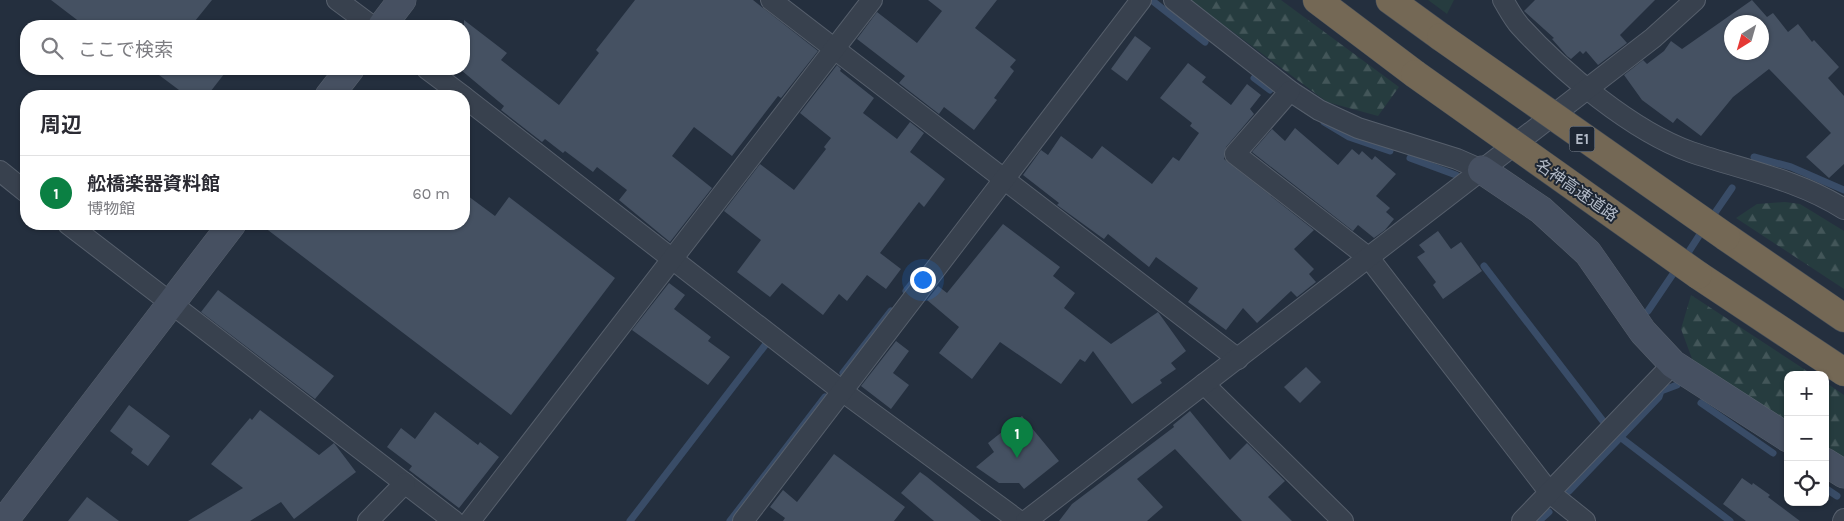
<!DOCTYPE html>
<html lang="ja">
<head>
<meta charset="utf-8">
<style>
  :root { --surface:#fff; --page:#f2f2f3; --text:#2b2b33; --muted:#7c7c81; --line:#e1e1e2; --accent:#0b8043 }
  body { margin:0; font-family:Karla,"Noto Sans JP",sans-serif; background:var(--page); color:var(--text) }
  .controls { position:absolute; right:15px; bottom:15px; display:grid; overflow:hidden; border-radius:10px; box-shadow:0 1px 4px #0004 }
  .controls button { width:45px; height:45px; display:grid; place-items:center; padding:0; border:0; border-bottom:1px solid var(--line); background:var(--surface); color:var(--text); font:25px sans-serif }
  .compass { position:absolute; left:1724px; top:15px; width:45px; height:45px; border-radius:50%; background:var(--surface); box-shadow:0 1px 4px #0004; rotate:217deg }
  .you { position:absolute; left:922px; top:279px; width:18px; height:18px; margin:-12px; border:4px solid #fff; border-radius:50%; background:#1a73e8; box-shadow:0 0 0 8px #1a73e833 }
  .badge { display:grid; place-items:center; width:32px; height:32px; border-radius:50%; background:var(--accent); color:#fff; font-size:16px; font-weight:700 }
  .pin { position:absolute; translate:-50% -41px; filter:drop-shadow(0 1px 2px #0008) }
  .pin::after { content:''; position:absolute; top:26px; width:18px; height:15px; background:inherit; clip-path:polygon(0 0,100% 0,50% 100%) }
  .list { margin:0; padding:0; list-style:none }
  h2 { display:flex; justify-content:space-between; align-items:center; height:65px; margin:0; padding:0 20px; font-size:21px }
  h2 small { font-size:16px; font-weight:400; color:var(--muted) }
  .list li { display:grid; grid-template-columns:32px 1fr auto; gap:15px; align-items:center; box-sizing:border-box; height:75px; padding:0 20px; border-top:1px solid var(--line) }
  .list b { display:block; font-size:19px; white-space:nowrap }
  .list p { margin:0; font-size:16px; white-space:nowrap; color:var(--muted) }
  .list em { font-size:16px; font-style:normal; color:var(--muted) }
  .icon { flex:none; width:28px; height:28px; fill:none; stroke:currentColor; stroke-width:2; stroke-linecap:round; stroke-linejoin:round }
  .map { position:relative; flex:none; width:1844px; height:521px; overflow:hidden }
  .search { position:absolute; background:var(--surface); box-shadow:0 1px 4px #0004; left:20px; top:20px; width:450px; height:55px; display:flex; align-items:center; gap:12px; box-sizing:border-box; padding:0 18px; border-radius:20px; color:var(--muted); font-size:19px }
  .panel { position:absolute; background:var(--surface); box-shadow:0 1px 4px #0004; left:20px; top:90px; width:450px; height:140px; border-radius:20px }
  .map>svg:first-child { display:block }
  .grass { fill:#263c3f }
  .forest { fill:url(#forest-firs) }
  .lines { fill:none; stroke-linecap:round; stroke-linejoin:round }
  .stream { stroke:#394c67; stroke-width:7 }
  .building { fill:#455162; fill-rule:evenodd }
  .street-casing { stroke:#565f6c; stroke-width:22 }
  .secondary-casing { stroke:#565f6c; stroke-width:29 }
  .highway-casing { stroke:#434c59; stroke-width:29 }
  .street { stroke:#38414e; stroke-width:20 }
  .secondary { stroke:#465061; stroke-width:28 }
  .highway { stroke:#746855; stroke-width:28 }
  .highway-bridge-casing { stroke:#434c59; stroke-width:29; stroke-linecap:butt }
  .highway-bridge { stroke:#746855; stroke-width:28 }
  .labels { text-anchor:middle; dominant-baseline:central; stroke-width:4; stroke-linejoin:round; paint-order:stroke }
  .shield { fill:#1d2633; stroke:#878f9c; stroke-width:1 }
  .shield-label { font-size:15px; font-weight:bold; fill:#b4bcc9 }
  .street-label { font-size:16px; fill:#b4bcc9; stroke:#1d2633 }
</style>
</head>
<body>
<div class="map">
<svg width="1844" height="521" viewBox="0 0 1844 521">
  <defs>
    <pattern id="forest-firs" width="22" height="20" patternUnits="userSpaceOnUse" patternTransform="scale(1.25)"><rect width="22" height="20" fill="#263c3f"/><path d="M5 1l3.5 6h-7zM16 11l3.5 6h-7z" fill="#435659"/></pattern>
  </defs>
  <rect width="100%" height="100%" fill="#242f3e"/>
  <polygon class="grass" points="1428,0 1454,0 1447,14"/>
  <g class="forest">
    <polygon points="1190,0 1281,0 1399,87 1378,116 1327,102"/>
    <polygon points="1785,202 1800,204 1844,231 1844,289 1736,218 1757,204"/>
    <polygon points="1691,295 1813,375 1788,375 1788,426 1694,364 1681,329"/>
    <polygon points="1825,382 1844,395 1844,462 1825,451"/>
  </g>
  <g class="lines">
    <g class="stream">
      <polyline points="1154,2 1205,42"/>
      <polyline points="1254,78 1270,90"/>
      <polyline points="1324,122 1349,137 1390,151"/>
      <polyline points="1754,157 1791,167 1844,190"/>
      <polyline points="1410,158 1456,175"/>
      <polyline points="1710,220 1732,188"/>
      <polyline points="1684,259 1704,228"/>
      <polyline points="1484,266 1603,421"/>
      <polyline points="906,291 918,276"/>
      <polyline points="1648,311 1677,268"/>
      <polyline points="843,373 891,311"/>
      <polyline points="1701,403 1773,453"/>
      <polyline points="1620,437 1730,521"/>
      <polyline points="1825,488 1837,496"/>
      <polyline points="1569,491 1659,397 1661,391 1677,385"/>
      <polyline points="630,521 766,344"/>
      <polyline points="730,521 825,397"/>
      <polyline points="1539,521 1549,512"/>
    </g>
  </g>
  <g class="building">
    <polygon points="51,0 212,0 191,26 85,26"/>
    <polygon points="635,0 753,0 818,51 781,98 778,96 732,156 694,127 672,156 712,188 670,242 619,200 627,190 597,167 593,172 565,151 563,153 545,139 542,142 501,110 504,106 461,70 470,58 464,53 464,20 507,53 501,60 559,105 599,53 596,50"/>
    <polygon points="928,0 997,0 975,28 1016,60 1010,67 1014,71 994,98 997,100 974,130 944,107 939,114 899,83 905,76 857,39 877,12 917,43 942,11"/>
    <polygon points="1535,0 1655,0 1620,35 1627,43 1598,65 1586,51 1583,54 1580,51 1571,59 1567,56 1552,39 1554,38 1524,11"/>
    <path d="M1752 0 1767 17 1773 13 1788 32 1798 24 1812 42 1814 40 1839 67 1828 78 1844 96V164L1829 178 1806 157 1831 133 1769 69 1733 97 1701 136 1677 118 1673 123 1642 100 1624 75 1643 60 1647 64 1664 51 1671 41 1682 49ZM1732 22H1762V52H1732Z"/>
    <polygon points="1135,36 1151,48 1127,81 1111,69"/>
    <polygon points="1188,63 1206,77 1202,82 1231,105 1247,84 1261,95 1250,109 1254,114 1226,147 1224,159 1314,230 1294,249 1314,269 1309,274 1316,282 1297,297 1291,291 1257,323 1243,308 1226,330 1188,302 1198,288 1156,257 1149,267 1108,234 1104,239 1101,237 1057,205 1059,203 1023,175 1041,150 1048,155 1061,136 1092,159 1102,146 1152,184 1173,157 1179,161 1199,133 1190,126 1192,123 1160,98"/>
    <polygon points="837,65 841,69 840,71 874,98 863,113 897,139 910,122 924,133 910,152 945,179 924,207 919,202 880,253 901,269 886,289 867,275 847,301 839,294 823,315 782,283 770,297 737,272 761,240 724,211 760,164 794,190 826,149 824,147 831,138 800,113"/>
    <polygon points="151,69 228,69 207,96 187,96"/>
    <polygon points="1295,128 1338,165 1352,149 1359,155 1362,151 1372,160 1375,156 1396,174 1376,196 1390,208 1386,212 1394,219 1385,230 1374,238 1358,225 1353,231 1252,152 1272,129 1285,141"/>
    <polygon points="464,193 495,216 509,197 615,278 511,415 260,224 464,224"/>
    <polygon points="1003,224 1060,267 1053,276 1075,293 1064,308 1111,344 1158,312 1186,351 1171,363 1176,369 1160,380 1162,383 1132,404 1093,351 1085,362 1080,359 1061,384 1000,342 972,379 939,353 959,327 927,300 938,286 947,293"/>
    <polygon points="1438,231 1451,249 1461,242 1482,271 1443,299 1433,285 1436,282 1417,257 1425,252 1419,245"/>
    <polygon points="669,283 685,295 674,309 711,337 708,341 730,357 708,385 632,330"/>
    <polygon points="218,290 334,376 315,399 201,312"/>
    <polygon points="896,341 909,351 893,373 909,385 891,409 861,386"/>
    <polygon points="1306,367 1321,382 1300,403 1284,387"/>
    <polygon points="129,405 170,436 148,466 131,453 133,449 110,431"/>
    <polygon points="260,410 319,455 334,443 356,472 294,519 281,502 250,521 188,521 243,488 211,464 250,418 252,420"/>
    <polygon points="1190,411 1230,460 1247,443 1285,481 1268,497 1292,521 1242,521 1175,449 1137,479 1163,507 1147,521 1059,521 1072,504 1174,427 1173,425"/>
    <polygon points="435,412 478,445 480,442 499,457 459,508 409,470 412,466 387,447 401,428 415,439"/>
    <polygon points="1022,416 1059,461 1024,489 1019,483 999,483 976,467 994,452 988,443"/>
    <polygon points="834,454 905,507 894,521 783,521 785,518 770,507 783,490 797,502"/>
    <polygon points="920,472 927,477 981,521 934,521 901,493"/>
    <polygon points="1742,478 1752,485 1753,483 1770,495 1768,497 1800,521 1746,521 1723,504"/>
    <polygon points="87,497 119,521 68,521"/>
  </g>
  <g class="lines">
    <defs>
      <g id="street">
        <polyline points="337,0 372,26"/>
        <polyline points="771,0 1238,359"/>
        <polyline points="1174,0 1290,91 1319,110 1358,128 1457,159 1482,170"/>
        <path d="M1503 0C1508 8 1513 18 1520 26 1562 72 1632 131 1691 152 1743 170 1797 179 1844 209"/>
        <polyline points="427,69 463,96"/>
        <polyline points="1290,91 1235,154 1369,258 1550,493 1585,521"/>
        <polyline points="464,97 842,391 1019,521"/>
        <polyline points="0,171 26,192"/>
        <polyline points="68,224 454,521"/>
        <polyline points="1204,384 1343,521"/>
        <polyline points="368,521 405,483"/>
        <polyline points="470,521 872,0"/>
        <polyline points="743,521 1141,0"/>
        <polyline points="1026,521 1587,89 1653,38 1695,0"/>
        <polyline points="1522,521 1673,364"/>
        <polyline points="1843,521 1844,519"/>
      </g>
      <g id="secondary">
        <polyline points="382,26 402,0"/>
        <polyline points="329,96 350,69"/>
        <polyline points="1482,170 1541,210 1588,253 1643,332 1673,364 1788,438"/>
        <polyline points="1825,462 1844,474"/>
        <polyline points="4,521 232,224"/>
      </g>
      <g id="highway">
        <polyline points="1317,0 1415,74"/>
        <polyline points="1390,0 1441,37"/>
        <polyline points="1726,237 1844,318"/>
        <polyline points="1698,275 1844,372"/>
      </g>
    </defs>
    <use href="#street" class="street-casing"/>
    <use href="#secondary" class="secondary-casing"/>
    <use href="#highway" class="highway-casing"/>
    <use href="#street" class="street"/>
    <use href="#secondary" class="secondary"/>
    <use href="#highway" class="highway"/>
    <defs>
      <g id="highway-bridge">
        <polyline points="1441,37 1726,237"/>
        <polyline points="1415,74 1698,275"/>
      </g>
    </defs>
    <use href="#highway-bridge" class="highway-bridge-casing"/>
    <use href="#highway-bridge" class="highway-bridge"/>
  </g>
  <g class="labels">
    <rect class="shield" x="1569.5" y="126.5" width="25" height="25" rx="4"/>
    <g class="shield-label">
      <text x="1582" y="139">E1</text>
    </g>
    <g class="street-label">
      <text transform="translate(1577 190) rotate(35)">名神高速道路</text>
    </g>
  </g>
</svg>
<div class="controls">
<button>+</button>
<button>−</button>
<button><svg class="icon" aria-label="locate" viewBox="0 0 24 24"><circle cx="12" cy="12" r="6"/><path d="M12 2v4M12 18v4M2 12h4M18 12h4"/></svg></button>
</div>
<svg class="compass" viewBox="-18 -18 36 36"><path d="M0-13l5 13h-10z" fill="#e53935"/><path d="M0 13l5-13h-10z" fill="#7c7c81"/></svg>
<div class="you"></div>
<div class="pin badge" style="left:1017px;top:458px">1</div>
<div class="search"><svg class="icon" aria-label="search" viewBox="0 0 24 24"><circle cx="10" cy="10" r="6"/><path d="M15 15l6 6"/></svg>ここで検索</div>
<section class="panel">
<h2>周辺<small></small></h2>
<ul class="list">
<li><span class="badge">1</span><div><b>舩橋楽器資料館</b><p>博物館</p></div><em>60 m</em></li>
</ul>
</section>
</div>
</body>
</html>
